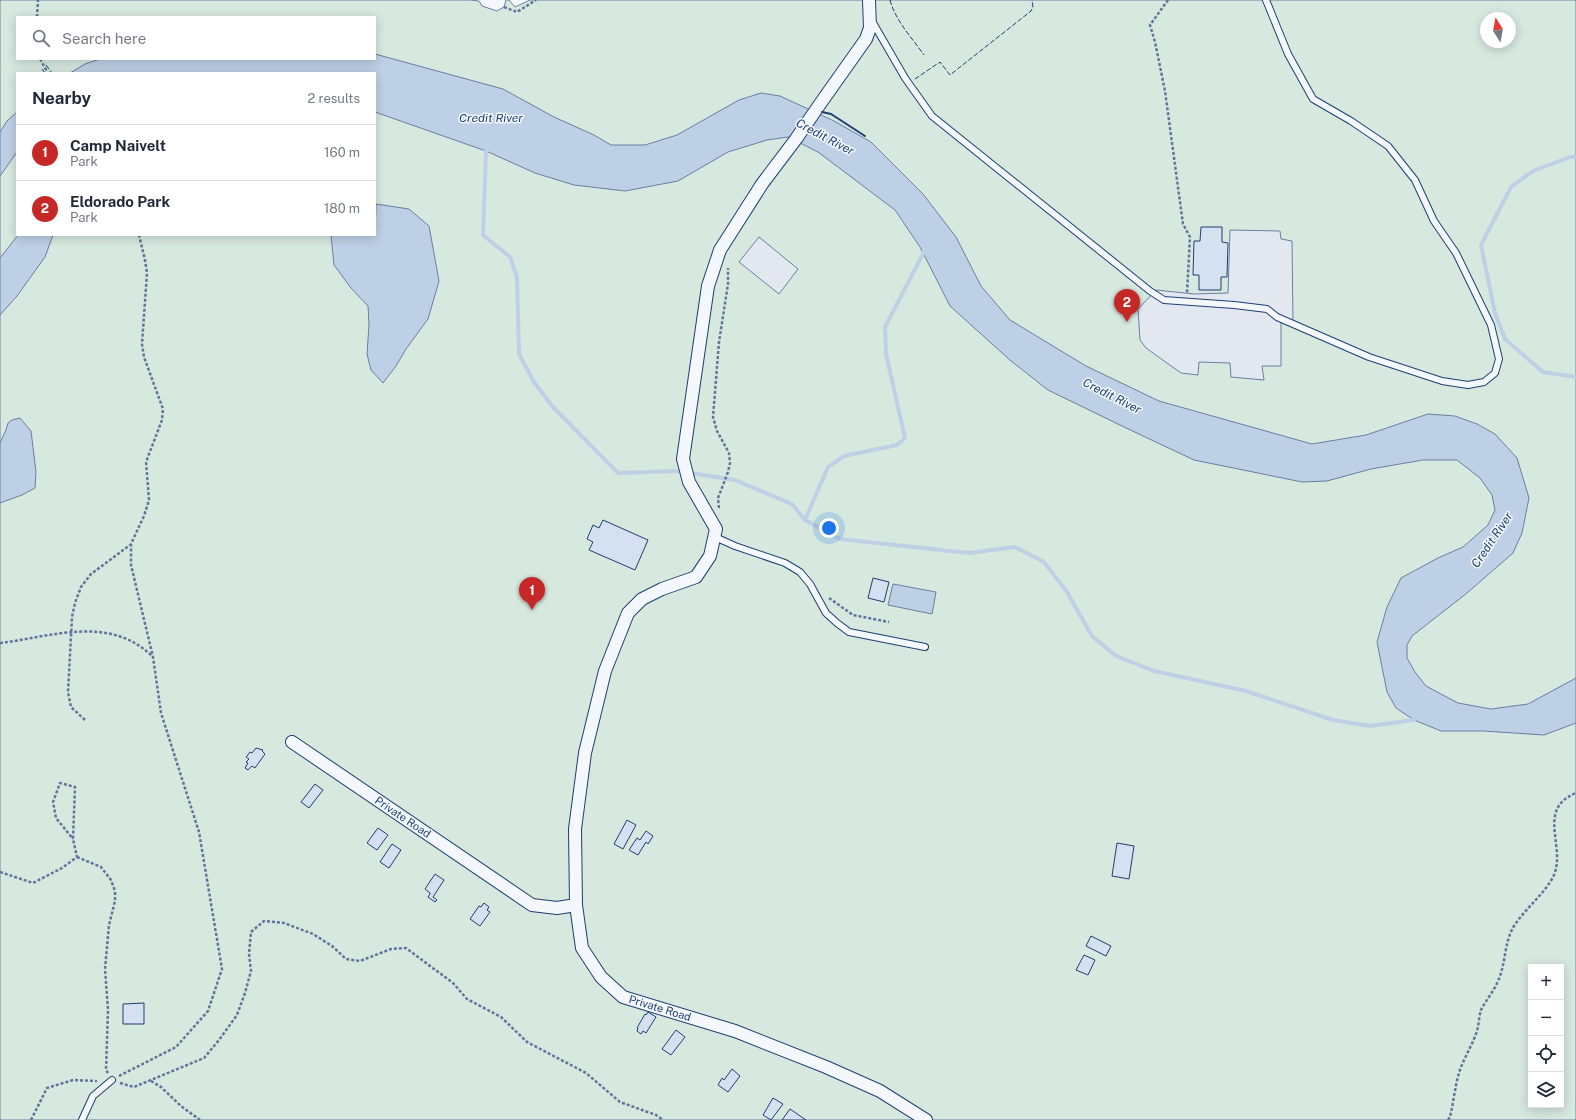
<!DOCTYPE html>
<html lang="en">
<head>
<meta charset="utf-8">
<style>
  :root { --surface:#fff; --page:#f2f2f3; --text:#1f2937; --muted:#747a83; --line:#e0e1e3; --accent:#c62828 }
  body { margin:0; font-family:"Public Sans",sans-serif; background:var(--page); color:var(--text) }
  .controls { position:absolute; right:12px; bottom:12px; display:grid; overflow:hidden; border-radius:0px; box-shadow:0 2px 10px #0003 }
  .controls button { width:36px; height:36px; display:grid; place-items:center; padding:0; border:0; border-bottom:1px solid var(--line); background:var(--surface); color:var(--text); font:20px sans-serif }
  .compass { position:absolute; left:1480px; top:12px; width:36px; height:36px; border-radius:50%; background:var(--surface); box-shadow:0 2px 10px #0003; rotate:349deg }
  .you { position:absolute; left:829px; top:528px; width:14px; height:14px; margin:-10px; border:3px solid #fff; border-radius:50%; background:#1a73e8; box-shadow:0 0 0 6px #1a73e833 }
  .badge { display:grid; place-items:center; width:26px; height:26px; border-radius:50%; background:var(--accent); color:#fff; font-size:13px; font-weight:700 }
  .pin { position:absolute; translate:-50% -33px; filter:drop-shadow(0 1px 2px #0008) }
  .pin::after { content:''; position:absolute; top:21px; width:14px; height:12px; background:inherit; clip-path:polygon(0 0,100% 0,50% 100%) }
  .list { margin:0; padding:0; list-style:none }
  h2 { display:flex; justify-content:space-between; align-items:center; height:52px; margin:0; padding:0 16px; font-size:17px }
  h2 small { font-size:13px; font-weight:400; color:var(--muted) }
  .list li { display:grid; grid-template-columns:26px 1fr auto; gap:12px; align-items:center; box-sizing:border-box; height:56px; padding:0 16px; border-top:1px solid var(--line) }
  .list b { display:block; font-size:15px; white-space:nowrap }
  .list p { margin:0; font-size:13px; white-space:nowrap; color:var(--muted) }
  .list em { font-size:13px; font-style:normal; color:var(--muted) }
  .icon { flex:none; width:22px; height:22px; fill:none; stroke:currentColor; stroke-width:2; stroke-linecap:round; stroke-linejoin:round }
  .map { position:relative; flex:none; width:1576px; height:1120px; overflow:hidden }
  .search { position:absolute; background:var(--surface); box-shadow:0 2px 10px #0003; left:16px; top:16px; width:360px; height:44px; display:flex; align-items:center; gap:10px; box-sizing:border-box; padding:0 14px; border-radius:0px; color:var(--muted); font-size:15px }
  .panel { position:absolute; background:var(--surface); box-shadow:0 2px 10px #0003; left:16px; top:72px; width:360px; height:164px; border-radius:0px }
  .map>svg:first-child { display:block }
  .green { fill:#d7e8df; stroke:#687fa3; fill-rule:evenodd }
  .parking { fill:#e3e8f0; stroke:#687fa3 }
  .water { fill:#bed0e5; stroke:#687fa3 }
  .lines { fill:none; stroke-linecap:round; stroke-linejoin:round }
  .stream { stroke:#bed0e5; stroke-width:4 }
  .building { fill:#d5e0f0; stroke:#1d3f73 }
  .lane-casing { stroke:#1d3f73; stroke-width:8 }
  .street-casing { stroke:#1d3f73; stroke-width:14 }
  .path { stroke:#5e769c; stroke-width:2.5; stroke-dasharray:3 2; stroke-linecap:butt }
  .lane { stroke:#f4f7fb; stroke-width:6 }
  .street { stroke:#f4f7fb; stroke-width:12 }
  .fence { stroke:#1d3f73; stroke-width:1; stroke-dasharray:5 2; stroke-linecap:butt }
  .wall { stroke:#1d3f73; stroke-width:2 }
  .labels { text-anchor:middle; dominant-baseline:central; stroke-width:3; stroke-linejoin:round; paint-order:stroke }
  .street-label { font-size:11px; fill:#1d3f73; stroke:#f4f7fb }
  .water-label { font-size:12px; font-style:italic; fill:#1d3f73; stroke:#f4f7fb }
</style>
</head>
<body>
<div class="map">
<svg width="1576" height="1120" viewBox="0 0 1576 1120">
  <rect width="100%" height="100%" fill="#f4f7fb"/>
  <path class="green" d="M0 0H470L479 1 482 6 497 11 504 7 506 0H509L515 7 530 0H1576V1120H0ZM17 17H375V59H17ZM1486 18H1510V42H1486ZM17 73H375V235H17ZM1531 967H1561V1105H1531Z"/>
  <g class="parking">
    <polygon points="1230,230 1280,231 1281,239 1292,241 1293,324 1281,322 1281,366 1262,366 1264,380 1231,377 1230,363 1199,362 1198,375 1181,373 1146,348 1140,340 1138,309 1156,290 1194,294 1228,293"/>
    <polygon points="759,237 798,269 779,294 739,262"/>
  </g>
  <g class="water">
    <polygon points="375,54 503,89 554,117 594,135 611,145 645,145 677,135 739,100 761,93 780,96 834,121 871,142 923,194 956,237 981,286 1010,320 1086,366 1159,401 1312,444 1366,435 1428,414 1455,416 1477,424 1495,434 1517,458 1529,498 1522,533 1513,553 1467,593 1412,636 1407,645 1407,658 1415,672 1426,686 1458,703 1491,709 1528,704 1576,678 1576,723 1544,735 1483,731 1441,731 1414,720 1396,708 1387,692 1377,642 1387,607 1401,578 1438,558 1463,547 1488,525 1495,510 1492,495 1480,478 1457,460 1423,460 1371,469 1327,481 1302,482 1194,460 1124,427 1048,390 1011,361 950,306 920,247 895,210 818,152 788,137 767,140 728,152 678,181 625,191 574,185 535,173 486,151 375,112 375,73 70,73 85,64 100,59 375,59"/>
    <polygon points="17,112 17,152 0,176 0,132 7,121"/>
    <polygon points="376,204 409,209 429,226 439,281 428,319 406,349 396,366 383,383 371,370 367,354 369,325 368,306 351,288 334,265 331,235 375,235"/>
    <polygon points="18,235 53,235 45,257 17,296 0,315 0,258"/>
    <polygon points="20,418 31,431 36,472 35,488 22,495 0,503 0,443 6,430 8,423 12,420"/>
    <polygon points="893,584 936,592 932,614 888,605"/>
  </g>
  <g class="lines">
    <g class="stream">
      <polyline points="486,151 483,235 510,257 517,277 519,354 534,382 552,406 618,473 678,471 735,480 792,504 805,520 840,539 969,553 1015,547 1044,562 1067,592 1092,636 1116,656 1154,671 1246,691 1333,720 1370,726 1414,720"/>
      <polyline points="1576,157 1570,157 1533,171 1511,187 1481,245 1495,313 1505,339 1543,372 1576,377"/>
      <polyline points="805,520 828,467 844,456 897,445 905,438 886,354 885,327 925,250"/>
    </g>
  </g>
  <g class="building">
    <polygon points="1201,227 1222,227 1222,242 1228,243 1227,277 1221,277 1221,290 1199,290 1199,275 1193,275 1194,241 1200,241"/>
    <polygon points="603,520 648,540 635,570 589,550 593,542 587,539 593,525 599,528"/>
    <polygon points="873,578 889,582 884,602 868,598"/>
    <polygon points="256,748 263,750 262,751 265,754 255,768 252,766 248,770 245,768 248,763 246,762 249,759 246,757 250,752 252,753"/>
    <polygon points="315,784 323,790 309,808 301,802"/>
    <polygon points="627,820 636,825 623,849 614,844"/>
    <polygon points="378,828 388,835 377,850 367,843"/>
    <polygon points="646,831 653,836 648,844 646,842 638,855 629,850 637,838 640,840"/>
    <polygon points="1117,843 1134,846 1129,879 1112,876"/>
    <polygon points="392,844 401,850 389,868 380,862"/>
    <polygon points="435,874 444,880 433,897 437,900 435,902 428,897 430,894 430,893 425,889"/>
    <polygon points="484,903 489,907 487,910 490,912 480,926 470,919 479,906 481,907"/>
    <polygon points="1091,936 1111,946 1106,956 1086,946"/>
    <polygon points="1084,955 1095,960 1088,975 1076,970"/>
    <polygon points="144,1003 144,1024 123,1024 123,1004"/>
    <polygon points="648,1012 656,1017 646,1033 643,1031 641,1034 637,1031 638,1028 637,1028 645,1014 646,1015"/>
    <polygon points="676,1030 685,1037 671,1055 662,1049"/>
    <polygon points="732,1069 740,1076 728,1092 718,1085 722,1078 724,1080"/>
    <polygon points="773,1098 783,1104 771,1120 763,1115"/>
    <polygon points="790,1109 806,1120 782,1120"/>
  </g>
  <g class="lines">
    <defs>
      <g id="lane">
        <polyline points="872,21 905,78 932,116 1150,291 1164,300 1234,305 1267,309 1277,317 1369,357 1442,381 1468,385 1484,382 1495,373 1499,359 1491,325 1456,253 1434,221 1415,180 1388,146 1351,121 1313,99 1288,54 1266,0"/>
        <polyline points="715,537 735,546 785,563 800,572 810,584 826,613 837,623 849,632 925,647"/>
        <polyline points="82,1120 93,1096 112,1080"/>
      </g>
      <g id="street">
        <polyline points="869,0 870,28 866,39 820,104 796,139 762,184 720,250 708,286 683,459 689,482 716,529 710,556 696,577 662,589 642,599 628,613 605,671 585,753 575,829 576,905 582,948 601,977 623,997 735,1031 826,1067 880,1091 926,1120"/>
        <polyline points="292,742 532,905 557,908 576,905"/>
      </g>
    </defs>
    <use href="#lane" class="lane-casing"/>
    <use href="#street" class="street-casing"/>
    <g class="path">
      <polyline points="1168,0 1150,25 1155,42 1165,91 1183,224 1190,237 1187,293"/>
      <polyline points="504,7 517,12 536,0"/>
      <polyline points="37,17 38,0"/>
      <polyline points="40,59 48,73"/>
      <polyline points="719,508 718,498 728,472 730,463 729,453 717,431 713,417 719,342 728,284 728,268"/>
      <polyline points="829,598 853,615 889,622"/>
      <path d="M0 643C51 637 110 614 153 657"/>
      <polyline points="85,720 71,707 68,692 72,617 75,603 81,587 91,574 130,545"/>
      <polyline points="77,857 101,867 111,880 115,891 115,901 109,925 105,969 108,1010 106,1070 108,1073"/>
      <polyline points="0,872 33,883 62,868 77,857 73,839 75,787 60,783 53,802 56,818 73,839"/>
      <polyline points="119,1076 176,1047 208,1011 222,969 199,832 161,713 153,657 131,565 131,544 144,516 149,500 146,462 162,420 163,409 144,357 142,344 147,273 145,260 139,235"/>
      <polyline points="151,1081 161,1087 181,1106 200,1120"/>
      <polyline points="120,1083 134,1087 204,1058 219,1040 237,1015 245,993 251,971 249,954 251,932 264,921 284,923 313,934 332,946 346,959 360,961 391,949 406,948 453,983 467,999 501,1017 527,1042 586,1073 620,1102 656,1115 663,1120"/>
      <polyline points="31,1120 47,1088 73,1080 97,1081"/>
      <path d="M1448 1120 1450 1117C1454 1101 1455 1083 1461 1067 1466 1055 1473 1043 1477 1031 1479 1024 1479 1016 1481 1010 1486 1000 1494 991 1498 981 1506 964 1504 942 1514 926 1525 909 1542 896 1552 879 1569 849 1534 810 1576 793"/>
    </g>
    <use href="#lane" class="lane"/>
    <use href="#street" class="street"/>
    <g class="fence">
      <path d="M890 0C895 20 912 38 924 55"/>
      <polyline points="46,65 52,73"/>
      <polyline points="42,69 45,73"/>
      <polyline points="915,79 940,62 950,75 1031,11 1033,7 1032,0"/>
    </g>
    <polyline class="wall" points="822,112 831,114 865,136"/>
  </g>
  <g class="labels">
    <g class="street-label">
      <text transform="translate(403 817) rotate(34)">Private Road</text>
      <text transform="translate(660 1008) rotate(17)">Private Road</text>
    </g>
    <g class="water-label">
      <text x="491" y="118">Credit River</text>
      <text transform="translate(825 137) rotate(28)">Credit River</text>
      <text transform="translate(1112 396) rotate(27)">Credit River</text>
      <text transform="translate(1492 540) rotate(-56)">Credit River</text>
    </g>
  </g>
</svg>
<div class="controls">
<button>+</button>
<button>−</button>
<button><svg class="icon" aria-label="locate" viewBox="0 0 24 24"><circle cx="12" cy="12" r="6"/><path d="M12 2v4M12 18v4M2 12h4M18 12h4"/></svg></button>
<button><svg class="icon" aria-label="layers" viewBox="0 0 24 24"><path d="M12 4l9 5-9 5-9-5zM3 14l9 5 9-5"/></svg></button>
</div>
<svg class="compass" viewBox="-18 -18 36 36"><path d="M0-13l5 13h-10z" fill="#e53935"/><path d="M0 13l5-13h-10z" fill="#747a83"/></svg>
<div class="you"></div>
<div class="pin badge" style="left:532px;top:610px">1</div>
<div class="pin badge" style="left:1127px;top:322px">2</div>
<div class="search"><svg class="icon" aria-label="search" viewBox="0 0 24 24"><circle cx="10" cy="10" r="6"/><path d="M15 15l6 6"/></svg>Search here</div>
<section class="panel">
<h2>Nearby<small>2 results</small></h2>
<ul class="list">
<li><span class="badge">1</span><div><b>Camp Naivelt</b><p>Park</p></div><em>160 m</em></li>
<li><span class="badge">2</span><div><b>Eldorado Park</b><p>Park</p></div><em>180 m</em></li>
</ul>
</section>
</div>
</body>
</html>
